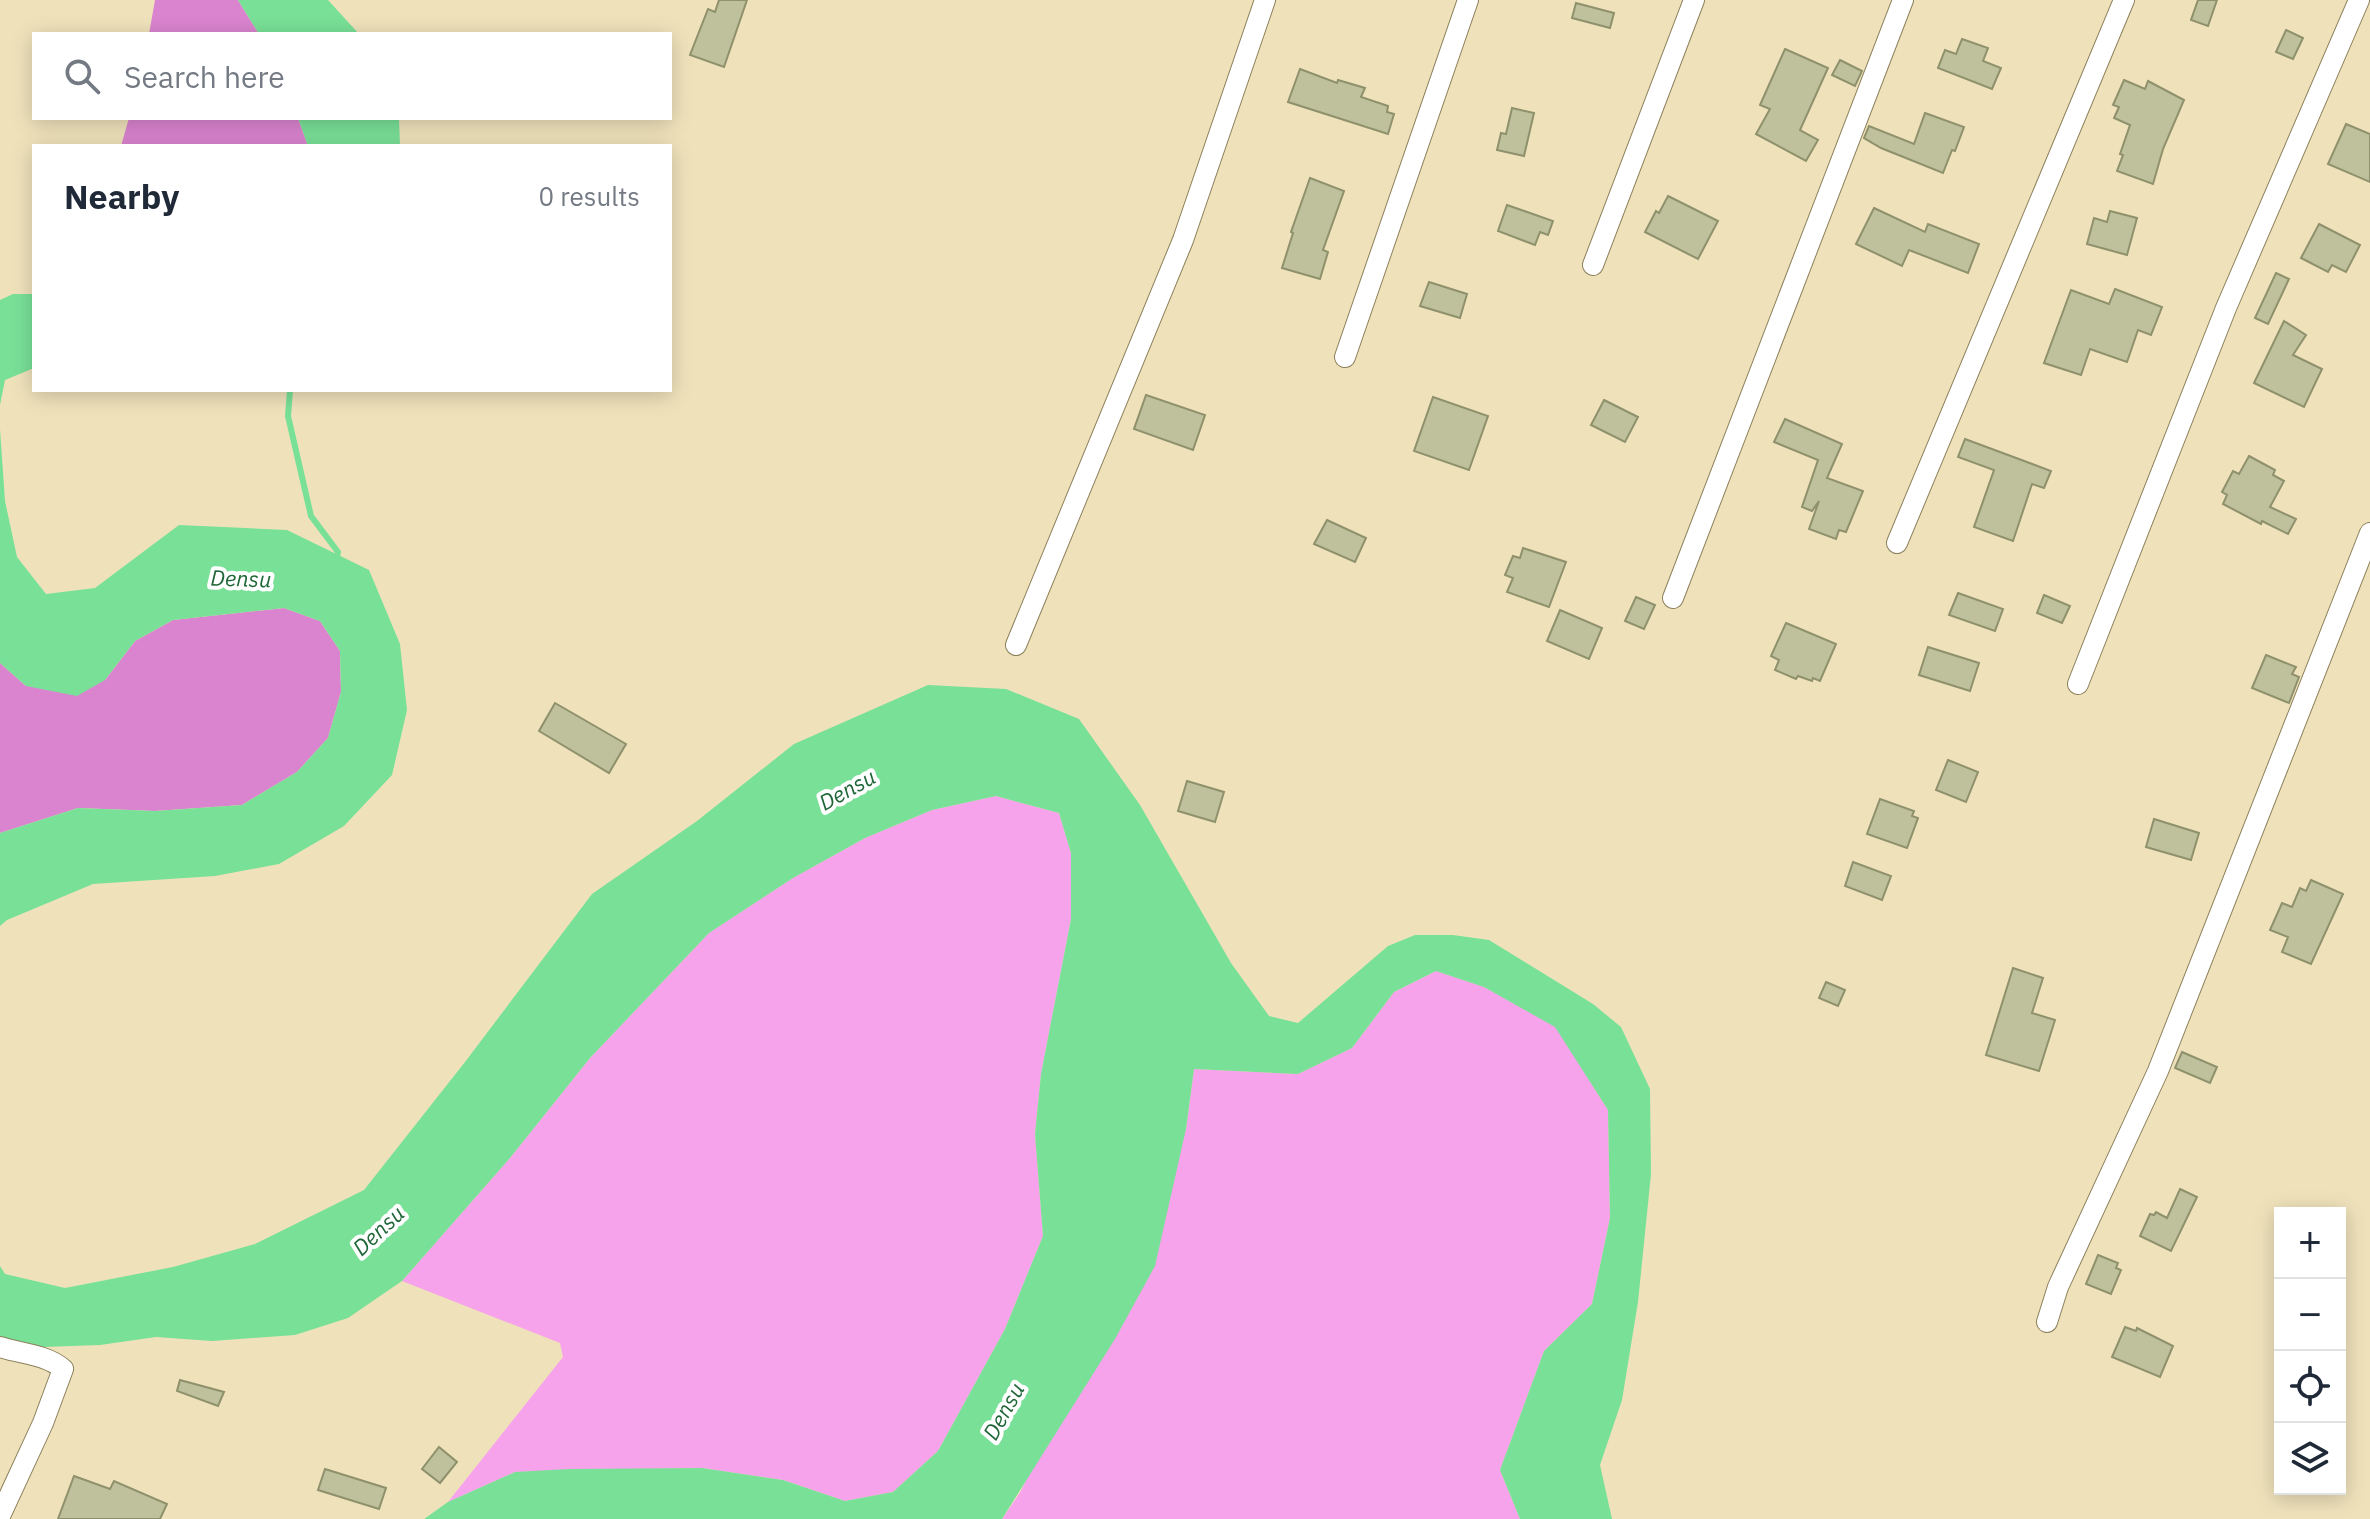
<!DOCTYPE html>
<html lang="en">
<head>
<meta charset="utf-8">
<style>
  :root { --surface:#fff; --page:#f6f6f7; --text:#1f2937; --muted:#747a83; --line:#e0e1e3 }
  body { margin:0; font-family:"IBM Plex Sans",sans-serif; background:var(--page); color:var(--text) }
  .controls { position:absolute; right:24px; bottom:24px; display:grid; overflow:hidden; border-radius:0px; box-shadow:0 4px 20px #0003 }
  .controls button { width:72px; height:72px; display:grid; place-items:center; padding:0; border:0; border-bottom:2px solid var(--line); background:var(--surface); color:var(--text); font:40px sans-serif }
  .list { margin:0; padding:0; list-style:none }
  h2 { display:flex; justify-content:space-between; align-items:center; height:104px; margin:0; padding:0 32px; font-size:34px }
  h2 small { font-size:26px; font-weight:400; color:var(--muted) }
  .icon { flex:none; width:44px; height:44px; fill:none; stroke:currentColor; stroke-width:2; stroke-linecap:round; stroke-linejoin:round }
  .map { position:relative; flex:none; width:2370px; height:1519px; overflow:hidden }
  .search { position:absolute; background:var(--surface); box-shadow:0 4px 20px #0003; left:32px; top:32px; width:640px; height:88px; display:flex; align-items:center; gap:20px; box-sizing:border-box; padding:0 28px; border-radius:0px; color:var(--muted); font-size:30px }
  .panel { position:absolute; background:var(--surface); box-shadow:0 4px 20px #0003; left:32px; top:144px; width:640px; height:248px; border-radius:0px }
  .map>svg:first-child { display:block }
  .green { fill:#f6a3eb }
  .forest { fill:#da84cf }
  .water { fill:#79e097 }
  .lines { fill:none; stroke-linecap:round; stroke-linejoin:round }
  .stream { stroke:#79e097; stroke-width:6 }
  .building { fill:#bec19b; stroke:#8e916c; stroke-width:2 }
  .minor-casing { stroke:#8c805c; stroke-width:22 }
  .minor { stroke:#fff; stroke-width:20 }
  .labels { text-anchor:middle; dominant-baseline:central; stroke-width:8; stroke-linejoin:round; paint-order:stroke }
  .water-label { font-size:22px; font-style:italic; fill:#1f6738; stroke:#fff }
</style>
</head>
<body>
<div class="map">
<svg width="2370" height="1519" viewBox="0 0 2370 1519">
  <rect width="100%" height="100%" fill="#efe2bb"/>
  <g class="green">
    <polygon points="996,796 1059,813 1071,853 1071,919 1041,1074 1035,1134 1043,1236 1005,1329 938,1451 893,1492 845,1501 783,1480 702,1468 515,1472 448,1502 563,1357 560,1343 402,1281 510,1158 590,1058 709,933 793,878 865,838 932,810"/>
    <polygon points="1436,971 1484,987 1556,1027 1608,1110 1610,1218 1592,1304 1544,1351 1500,1470 1520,1519 1002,1519 1021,1491 1186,1129 1194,1069 1298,1074 1352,1048 1394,992"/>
  </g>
  <g class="forest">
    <polygon points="155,0 238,0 259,34 149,34"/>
    <polygon points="129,118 298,118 308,146 121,146"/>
    <polygon points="284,608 320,621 340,651 341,692 328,738 297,772 242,805 155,811 78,808 0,833 0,663 26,686 105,680 135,641 173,620"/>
  </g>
  <g class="water">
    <polygon points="238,0 328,0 359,34 259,34"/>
    <polygon points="298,118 399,118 400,146 308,146"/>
    <polygon points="13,294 34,294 34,368 5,380 0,405 0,300"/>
    <polygon points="0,429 5,501 17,557 46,594 95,588 179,525 287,530 369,570 400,644 407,710 392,775 344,826 279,864 215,876 93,884 7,920 0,926 0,833 78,808 155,811 242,805 297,772 328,738 341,692 340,651 320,621 284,608 173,620 135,641 105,680 77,696 26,686 0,663"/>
    <polygon points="928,685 1006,689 1079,719 1140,805 1231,963 1269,1016 1298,1023 1388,946 1415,935 1453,935 1489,940 1593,1004 1621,1027 1650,1089 1651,1174 1638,1302 1622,1400 1600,1465 1612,1519 1520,1519 1500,1470 1544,1351 1592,1304 1610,1218 1608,1110 1555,1027 1484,987 1436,971 1394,992 1352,1048 1298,1074 1194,1069 1186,1129 1155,1266 1115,1339 1002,1519 424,1519 448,1502 515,1472 568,1469 702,1468 783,1480 845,1501 893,1492 938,1451 1005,1329 1043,1236 1035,1134 1041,1074 1071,919 1071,853 1059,813 996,796 932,810 865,838 793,878 709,933 590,1058 510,1158 402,1281 348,1318 295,1335 212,1341 156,1337 100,1345 43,1347 0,1337 0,1266 5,1274 65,1288 173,1267 255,1244 364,1190 465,1062 592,894 697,821 794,744"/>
  </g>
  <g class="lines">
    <polyline class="stream" points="290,390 288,416 311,516 338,552 336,562"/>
  </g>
  <g class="building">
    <polygon points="719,0 747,0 724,67 690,55 708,9 715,12"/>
    <polygon points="2198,0 2217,0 2208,26 2191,20"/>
    <polygon points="1576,3 1614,13 1610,28 1572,18"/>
    <polygon points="2286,30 2303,38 2293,59 2276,52"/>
    <polygon points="1962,39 1988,48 1983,61 2001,68 1992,89 1938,68 1945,50 1956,54"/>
    <polygon points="1785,49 1828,68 1800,130 1818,140 1806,161 1756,134 1770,109 1760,105"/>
    <polygon points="1840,60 1862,71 1855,86 1832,75"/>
    <polygon points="1300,69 1337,83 1338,80 1365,88 1361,97 1388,106 1387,112 1394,114 1388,134 1288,102"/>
    <polygon points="2124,80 2145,89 2148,81 2184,100 2163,149 2153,184 2117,171 2123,155 2120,154 2130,125 2114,118 2119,107 2113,105"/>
    <polygon points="1512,108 1534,113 1524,156 1497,150 1501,133 1506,134"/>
    <polygon points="1925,113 1964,127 1955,151 1952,150 1943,173 1881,148 1864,138 1869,126 1914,144"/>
    <polygon points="2346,124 2370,134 2370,182 2328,164"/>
    <polygon points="1310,178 1344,191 1323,250 1328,252 1320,279 1282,268 1293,233 1291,232"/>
    <polygon points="1668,196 1718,221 1698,259 1645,232 1656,211 1659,213"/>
    <polygon points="1507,205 1553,221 1548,235 1540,232 1535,245 1498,231"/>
    <polygon points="1874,208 1925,232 1928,224 1979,244 1968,273 1909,250 1902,266 1856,244"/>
    <polygon points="2110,211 2137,218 2127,255 2087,244 2094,218 2107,222"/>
    <polygon points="2319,224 2360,245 2346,272 2332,265 2328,272 2301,258"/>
    <polygon points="2276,273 2289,279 2268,324 2255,318"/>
    <polygon points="1429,282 1467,294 1460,318 1420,306"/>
    <polygon points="2115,289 2162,307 2151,335 2138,330 2127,362 2090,349 2081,375 2044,363 2071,290 2109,304"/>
    <polygon points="2284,321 2306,335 2293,355 2322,369 2304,407 2254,383"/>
    <polygon points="1146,395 1205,415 1193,450 1134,429"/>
    <polygon points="1433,397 1488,416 1469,470 1414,451"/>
    <polygon points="1604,400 1638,417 1625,442 1591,425"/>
    <polygon points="1785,419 1842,444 1827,478 1863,491 1846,532 1839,530 1836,539 1809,529 1819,501 1812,511 1802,507 1818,460 1774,442"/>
    <polygon points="1965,439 2051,471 2044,488 2032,484 2013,541 1974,527 1994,470 1958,457"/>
    <polygon points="2249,456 2275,470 2273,475 2284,481 2270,507 2296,519 2288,534 2262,521 2261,524 2223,504 2227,495 2222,492 2233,471 2239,474"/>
    <polygon points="1327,520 1366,538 1355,562 1314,544"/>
    <polygon points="1523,548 1566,562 1549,607 1507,592 1513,578 1505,575 1513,556 1520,558"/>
    <polygon points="1958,593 2003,609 1995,631 1949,615"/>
    <polygon points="2044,595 2070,606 2062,623 2037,613"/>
    <polygon points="1636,597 1655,605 1644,629 1625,621"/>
    <polygon points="1560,610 1602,628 1589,659 1547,641"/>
    <polygon points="1786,623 1836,644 1820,681 1813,678 1812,681 1798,676 1796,679 1775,670 1779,660 1771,656"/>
    <polygon points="1928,647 1979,663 1970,691 1919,675"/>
    <polygon points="2266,655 2296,667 2292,674 2299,677 2289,703 2252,688"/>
    <polygon points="555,703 626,744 609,773 539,731"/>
    <polygon points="1948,760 1978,772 1966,802 1936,790"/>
    <polygon points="1187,781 1224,792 1215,822 1178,811"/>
    <polygon points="1880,799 1914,811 1912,816 1918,818 1907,848 1867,834"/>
    <polygon points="2154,819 2199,833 2191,860 2146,847"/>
    <polygon points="1853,862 1891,876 1882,900 1845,886"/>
    <polygon points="2311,880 2343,894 2311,964 2282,952 2288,937 2270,930 2282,903 2292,907 2300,888 2306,891"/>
    <polygon points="2013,968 2043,978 2032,1013 2055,1020 2039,1071 1986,1055"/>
    <polygon points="1826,982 1845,990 1838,1006 1819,998"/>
    <polygon points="2182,1052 2217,1067 2210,1083 2175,1068"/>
    <polygon points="2180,1189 2197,1197 2171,1251 2140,1236 2150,1214 2154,1215 2156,1212 2167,1218"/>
    <polygon points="2098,1255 2118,1263 2116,1268 2121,1270 2111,1294 2086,1284"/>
    <polygon points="2125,1327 2136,1331 2137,1328 2173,1346 2160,1377 2112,1357"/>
    <polygon points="180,1380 224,1392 218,1406 177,1391"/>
    <polygon points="439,1447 457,1462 440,1483 422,1469"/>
    <polygon points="325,1469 386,1488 379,1509 318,1490"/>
    <polygon points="74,1476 110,1489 114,1481 167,1504 160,1519 58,1519"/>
  </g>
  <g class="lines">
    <defs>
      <g id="minor">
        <polyline points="1593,265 1694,0"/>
        <polyline points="1345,357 1468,0"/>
        <polyline points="1897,543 2124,0"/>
        <polyline points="1673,598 1903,0"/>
        <polyline points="1016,645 1183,240 1265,0"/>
        <polyline points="2078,684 2226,308 2359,0"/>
        <polyline points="2047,1322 2058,1287 2158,1071 2370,533"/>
        <path d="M0 1347C21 1354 46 1354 63 1369L43 1423 0 1516"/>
      </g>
    </defs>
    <use href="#minor" class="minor-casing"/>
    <use href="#minor" class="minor"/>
  </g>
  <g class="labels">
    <g class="water-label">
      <text transform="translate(241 578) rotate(2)">Densu</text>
      <text transform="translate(847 789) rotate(-29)">Densu</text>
      <text transform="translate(378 1230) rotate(-43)">Densu</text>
      <text transform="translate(1003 1411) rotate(-61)">Densu</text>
    </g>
  </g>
</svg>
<div class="controls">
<button>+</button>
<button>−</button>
<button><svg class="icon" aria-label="locate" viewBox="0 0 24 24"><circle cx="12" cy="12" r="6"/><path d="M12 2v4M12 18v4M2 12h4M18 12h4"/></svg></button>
<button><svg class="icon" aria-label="layers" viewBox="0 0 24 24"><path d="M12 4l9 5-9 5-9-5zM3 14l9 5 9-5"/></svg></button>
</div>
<div class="search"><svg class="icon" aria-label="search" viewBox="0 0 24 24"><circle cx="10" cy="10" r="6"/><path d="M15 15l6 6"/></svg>Search here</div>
<section class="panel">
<h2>Nearby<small>0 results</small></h2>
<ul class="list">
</ul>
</section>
</div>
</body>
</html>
